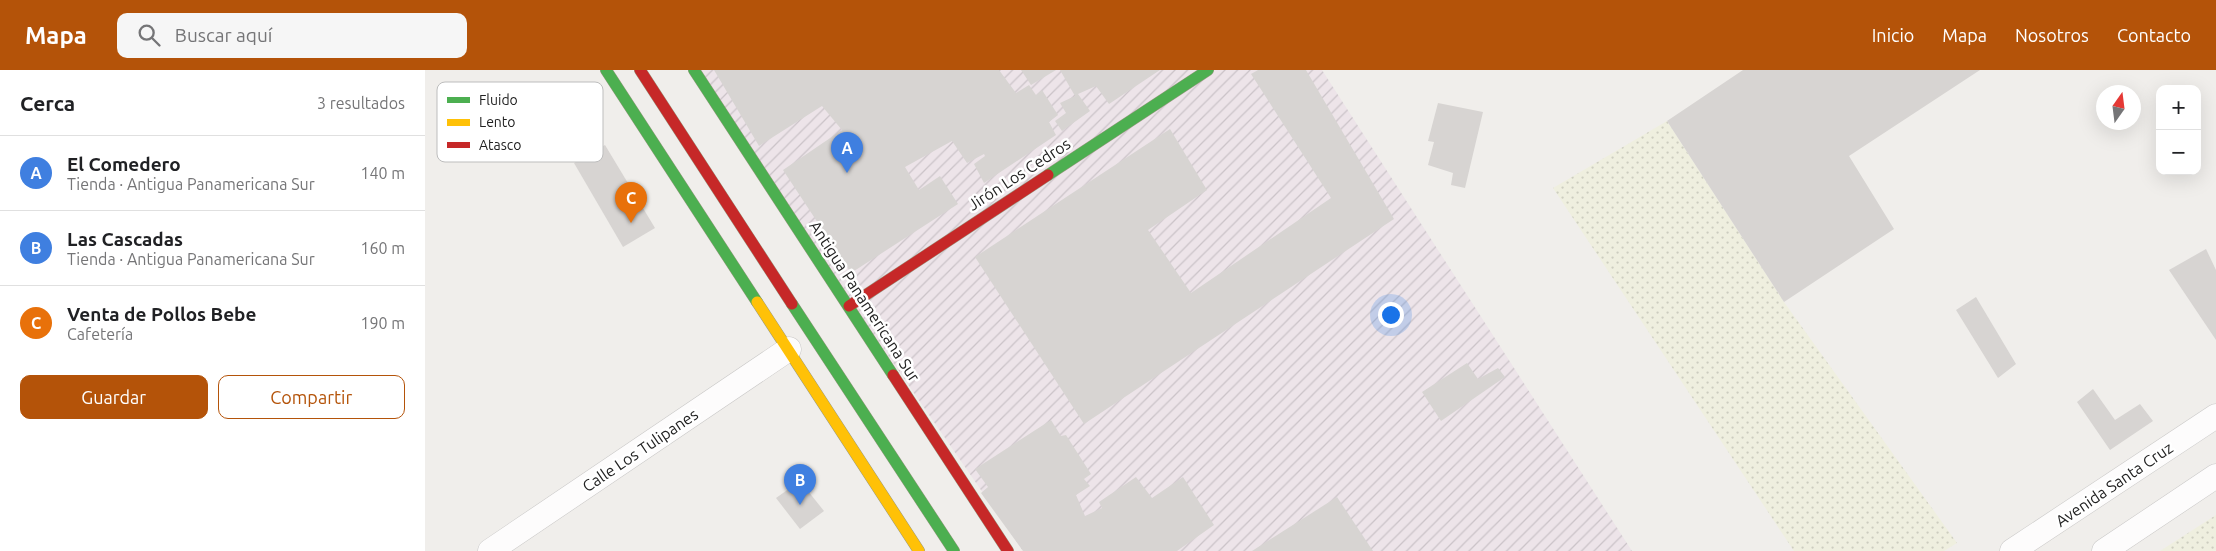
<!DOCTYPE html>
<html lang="es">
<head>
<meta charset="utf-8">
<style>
  :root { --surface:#fff; --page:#f6f6f6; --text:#202124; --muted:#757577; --line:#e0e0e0; --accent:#b45309 }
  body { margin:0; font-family:Ubuntu,sans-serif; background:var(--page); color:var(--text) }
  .controls { position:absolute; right:15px; top:15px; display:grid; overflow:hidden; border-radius:10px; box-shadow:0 5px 20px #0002 }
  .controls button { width:45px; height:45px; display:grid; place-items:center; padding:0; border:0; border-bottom:1px solid var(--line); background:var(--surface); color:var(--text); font:25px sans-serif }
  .compass { position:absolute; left:1671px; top:15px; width:45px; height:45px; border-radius:50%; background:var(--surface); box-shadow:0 5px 20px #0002; rotate:14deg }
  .you { position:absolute; left:965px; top:244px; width:18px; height:18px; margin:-12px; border:4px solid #fff; border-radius:50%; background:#1a73e8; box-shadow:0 0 0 8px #1a73e833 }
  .badge { display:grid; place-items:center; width:32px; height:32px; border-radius:50%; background:var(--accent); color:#fff; font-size:16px; font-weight:700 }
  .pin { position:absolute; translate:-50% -41px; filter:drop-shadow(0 1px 2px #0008) }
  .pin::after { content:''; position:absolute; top:26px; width:18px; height:15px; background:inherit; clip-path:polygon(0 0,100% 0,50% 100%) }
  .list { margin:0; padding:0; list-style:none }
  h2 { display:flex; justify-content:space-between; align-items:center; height:65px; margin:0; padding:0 20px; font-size:21px }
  h2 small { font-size:16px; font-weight:400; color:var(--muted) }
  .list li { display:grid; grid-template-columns:32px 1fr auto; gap:15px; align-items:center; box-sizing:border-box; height:75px; padding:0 20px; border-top:1px solid var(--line) }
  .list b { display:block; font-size:19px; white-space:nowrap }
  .list p { margin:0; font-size:16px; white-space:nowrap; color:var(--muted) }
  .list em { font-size:16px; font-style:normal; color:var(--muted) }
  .actions { display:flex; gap:10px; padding:15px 20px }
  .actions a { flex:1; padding:11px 0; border:1px solid var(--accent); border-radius:10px; text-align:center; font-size:18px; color:var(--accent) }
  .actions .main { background:var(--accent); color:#fff }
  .icon { flex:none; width:28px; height:28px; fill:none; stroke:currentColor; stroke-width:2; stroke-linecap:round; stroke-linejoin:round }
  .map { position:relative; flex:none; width:1791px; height:481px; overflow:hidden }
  header { display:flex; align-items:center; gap:30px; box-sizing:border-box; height:70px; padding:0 25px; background:var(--accent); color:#fff }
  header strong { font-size:24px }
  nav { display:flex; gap:28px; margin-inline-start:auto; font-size:18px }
  .search { width:350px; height:45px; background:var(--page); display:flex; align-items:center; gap:12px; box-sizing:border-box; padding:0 18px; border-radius:10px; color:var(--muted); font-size:19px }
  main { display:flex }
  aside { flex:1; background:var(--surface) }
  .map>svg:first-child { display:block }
  .industrial { fill:url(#industrial-furrows) }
  .farmland { fill:url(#farmland-dots) }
  .building { fill:#d7d4d2 }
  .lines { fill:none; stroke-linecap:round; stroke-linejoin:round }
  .street-casing { stroke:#c9c8c7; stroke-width:25 }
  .fast-casing { stroke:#999a82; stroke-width:12 }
  .slow-casing { stroke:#999a82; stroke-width:12 }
  .jam-casing { stroke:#999a82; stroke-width:12 }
  .street { stroke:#fdfcfc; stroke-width:24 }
  .fast { stroke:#4caf50; stroke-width:11 }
  .slow { stroke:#ffc107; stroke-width:11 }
  .jam { stroke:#c62828; stroke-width:11 }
  .labels { text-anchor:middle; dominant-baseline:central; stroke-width:5; stroke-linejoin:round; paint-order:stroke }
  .street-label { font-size:16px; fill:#222; stroke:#fff }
  .key { fill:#fff; stroke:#bdbdbd; stroke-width:1 }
  .key-label { font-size:14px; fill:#222 }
</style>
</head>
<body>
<header>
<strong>Mapa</strong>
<div class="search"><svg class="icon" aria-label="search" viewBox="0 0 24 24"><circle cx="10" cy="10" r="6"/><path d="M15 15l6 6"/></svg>Buscar aquí</div>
<nav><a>Inicio</a><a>Mapa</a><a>Nosotros</a><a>Contacto</a></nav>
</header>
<main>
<aside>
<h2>Cerca<small>3 resultados</small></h2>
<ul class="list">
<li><span class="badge" style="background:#3f7fe0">A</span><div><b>El Comedero</b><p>Tienda · Antigua Panamericana Sur</p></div><em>140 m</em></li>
<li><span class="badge" style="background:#3f7fe0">B</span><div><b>Las Cascadas</b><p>Tienda · Antigua Panamericana Sur</p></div><em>160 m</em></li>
<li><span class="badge" style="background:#e8710a">C</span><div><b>Venta de Pollos Bebe</b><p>Cafetería</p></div><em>190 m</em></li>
</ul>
<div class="actions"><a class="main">Guardar</a><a>Compartir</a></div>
</aside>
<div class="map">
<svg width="1791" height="481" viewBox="0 0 1791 481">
  <defs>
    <pattern id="industrial-furrows" width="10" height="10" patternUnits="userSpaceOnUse" patternTransform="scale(1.25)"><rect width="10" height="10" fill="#ede4e9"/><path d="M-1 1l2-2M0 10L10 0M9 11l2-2" fill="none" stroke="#cbc3c8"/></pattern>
    <pattern id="farmland-dots" width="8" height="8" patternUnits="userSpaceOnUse" patternTransform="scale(1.25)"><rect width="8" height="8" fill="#efefdf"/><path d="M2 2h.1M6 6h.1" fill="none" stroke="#cdcdbf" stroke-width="1.8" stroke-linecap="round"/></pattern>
  </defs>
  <rect width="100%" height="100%" fill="#f0eeeb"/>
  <polygon class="industrial" points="266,0 897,0 1207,481 598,481"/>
  <g class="farmland">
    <polygon points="1242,51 1359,232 1532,473 1519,481 1369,481 1128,118"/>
    <polygon points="1791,445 1791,481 1735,481"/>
  </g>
  <g class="building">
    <polygon points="289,0 574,0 591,23 604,15 611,25 617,20 633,45 624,52 631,65 559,113 549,94 560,86 559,84 542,93 527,71 480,97 494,120 515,106 533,134 426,203 358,100 417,60 397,36 334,76"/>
    <polygon points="596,0 631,0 606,15"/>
    <polygon points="635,0 735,0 684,34 671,16 653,24 665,41 637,61 630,51 641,43 635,33 650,26"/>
    <polygon points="833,0 881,0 969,149 659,354 550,187 745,59 782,120 723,160 766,223 906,128 826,4"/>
    <polygon points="1318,0 1555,0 1424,86 1469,159 1359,232 1242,51"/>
    <polygon points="1013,33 1058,42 1040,118 1026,115 1028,103 1003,95 1009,72 1003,71"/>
    <polygon points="180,75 230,158 198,177 149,93"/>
    <polygon points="1781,179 1791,200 1791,270 1744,200"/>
    <polygon points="1551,227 1591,294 1573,308 1531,240"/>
    <polygon points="1042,293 1053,309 1073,298 1080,307 1016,351 997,322"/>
    <polygon points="1668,319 1690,350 1715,334 1728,351 1685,380 1652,332"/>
    <polygon points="626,350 636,366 641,365 666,404 659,409 665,416 651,425 660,446 677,438 674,432 711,407 727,428 758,407 789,455 752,481 598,481 556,423 563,417 550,399"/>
    <polygon points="375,411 399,441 375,459 351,428"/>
    <polygon points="912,427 948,481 827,481"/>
  </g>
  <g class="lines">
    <defs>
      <g id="street">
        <polyline points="65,481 364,279"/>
        <polyline points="1587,481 1791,346"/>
        <polyline points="1679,481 1791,406"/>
      </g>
      <g id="fast">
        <polyline points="181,0 332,232"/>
        <polyline points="269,0 468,305"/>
        <polyline points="623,105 783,0"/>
        <polyline points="367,234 529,481"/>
      </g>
      <polyline id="slow" points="332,232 494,481"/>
      <g id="jam">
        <polyline points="215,0 367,234"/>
        <polyline points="424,236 623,105"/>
        <polyline points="468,305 583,481"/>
      </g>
    </defs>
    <use href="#street" class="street-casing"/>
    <use href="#fast" class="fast-casing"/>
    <use href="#slow" class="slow-casing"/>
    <use href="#jam" class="jam-casing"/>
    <use href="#street" class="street"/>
    <use href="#fast" class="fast"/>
    <use href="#slow" class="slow"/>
    <use href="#jam" class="jam"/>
  </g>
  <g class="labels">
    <g class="street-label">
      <text transform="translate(594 104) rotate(-33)">Jirón Los Cedros</text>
      <text transform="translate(440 231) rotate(57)">Antigua Panamericana Sur</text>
      <text transform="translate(215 380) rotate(-34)">Calle Los Tulipanes</text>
      <text transform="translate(1689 414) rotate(-34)">Avenida Santa Cruz</text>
    </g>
  </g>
  <rect x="12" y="12" width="166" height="80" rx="8" class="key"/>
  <rect x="22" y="27" width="23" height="6" fill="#4caf50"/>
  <rect x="22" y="49" width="23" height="7" fill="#ffc107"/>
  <rect x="22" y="72" width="23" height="6" fill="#c62828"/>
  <g class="key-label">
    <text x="54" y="35">Fluido</text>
    <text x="54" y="57">Lento</text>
    <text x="54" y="80">Atasco</text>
  </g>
</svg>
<div class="controls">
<button>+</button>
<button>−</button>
</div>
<svg class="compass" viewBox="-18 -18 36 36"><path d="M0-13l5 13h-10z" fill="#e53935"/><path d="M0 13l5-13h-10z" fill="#757577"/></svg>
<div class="you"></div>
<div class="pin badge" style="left:422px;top:103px;background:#3f7fe0">A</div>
<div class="pin badge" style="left:375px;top:435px;background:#3f7fe0">B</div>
<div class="pin badge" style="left:206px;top:153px;background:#e8710a">C</div>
</div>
</main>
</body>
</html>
